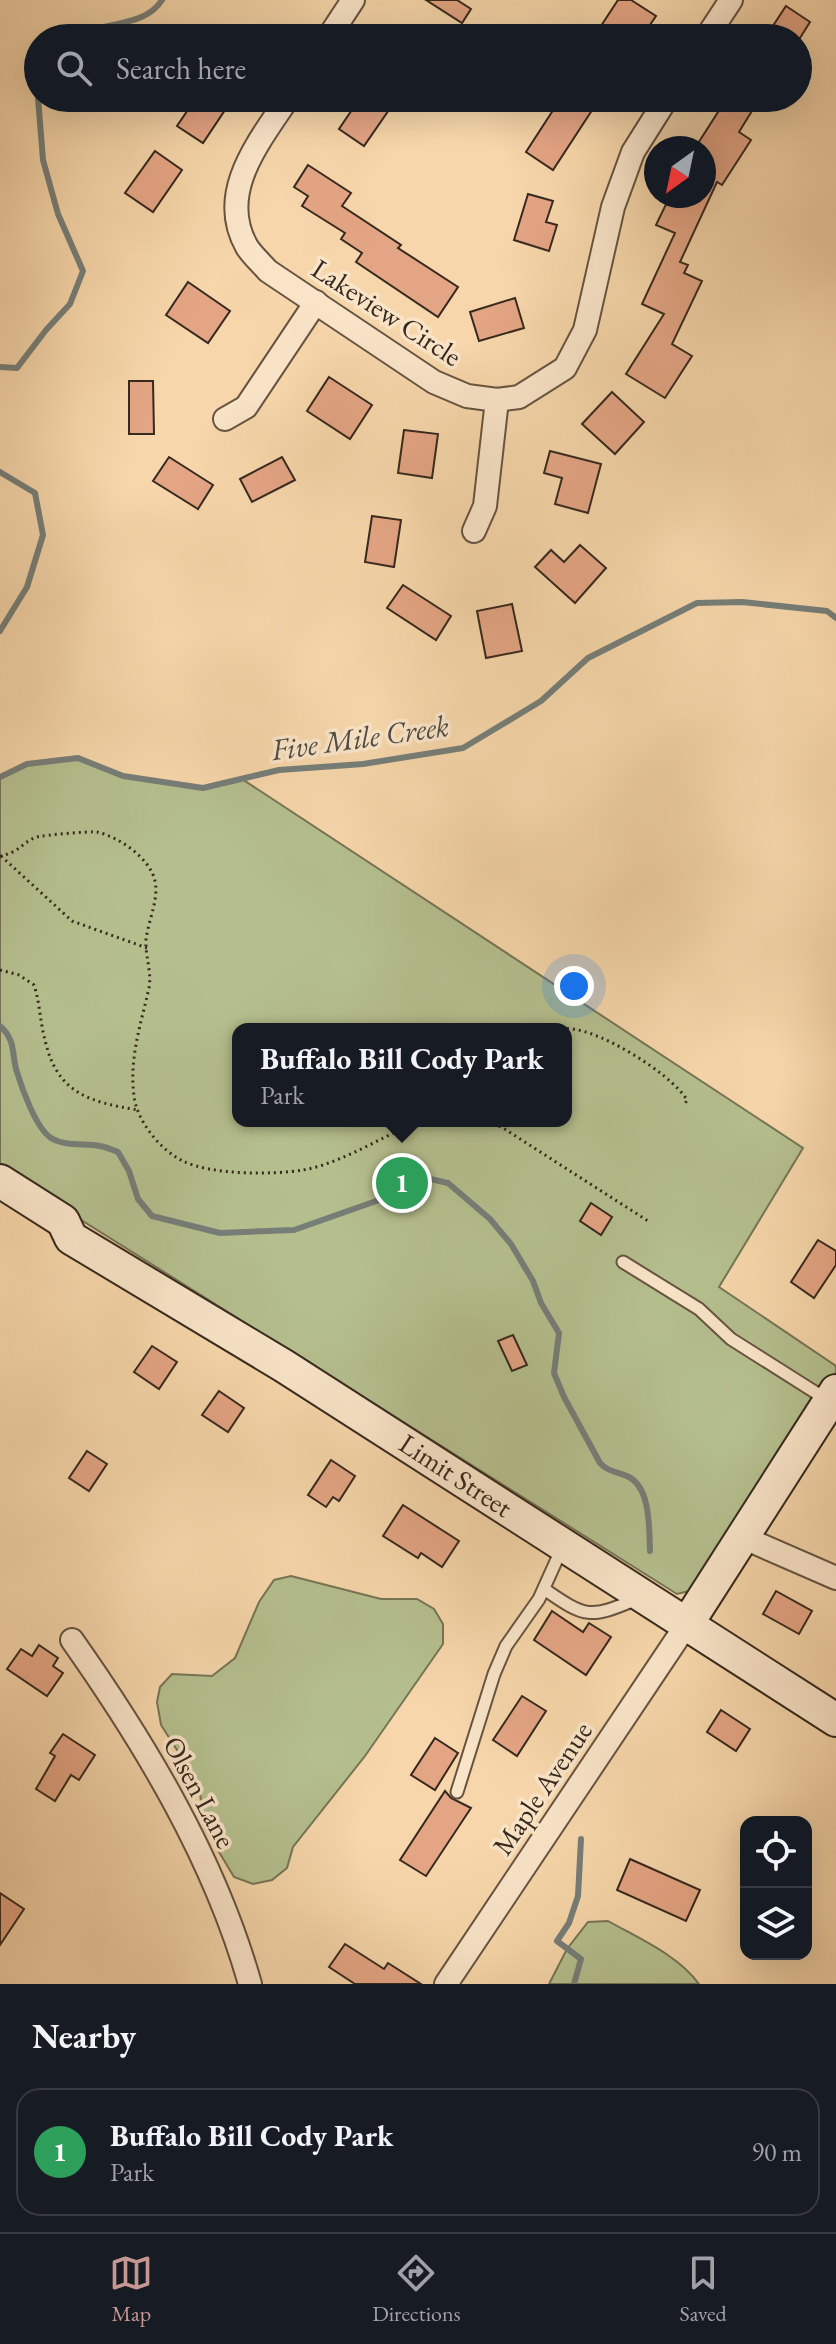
<!DOCTYPE html>
<html lang="en">
<head>
<meta charset="utf-8">
<style>
  :root { --surface:#171b24; --page:#20242c; --text:#f1f3f6; --muted:#9ea1a6; --line:#363941; --accent:#c59692 }
  body { margin:0; font-family:"EB Garamond",serif; background:var(--page); color:var(--text) }
  .controls { position:absolute; right:24px; bottom:24px; display:grid; overflow:hidden; border-radius:16px; box-shadow:0 8px 32px #0002 }
  .controls button { width:72px; height:72px; display:grid; place-items:center; padding:0; border:0; border-bottom:2px solid var(--line); background:var(--surface); color:var(--text); font:40px sans-serif }
  .compass { position:absolute; left:644px; top:136px; width:72px; height:72px; border-radius:50%; background:var(--surface); box-shadow:0 8px 32px #0002; rotate:213deg }
  .you { position:absolute; left:574px; top:986px; width:28px; height:28px; margin:-20px; border:6px solid #fff; border-radius:50%; background:#1a73e8; box-shadow:0 0 0 12px #1a73e833 }
  .badge { display:grid; place-items:center; width:52px; height:52px; border-radius:50%; background:var(--accent); color:#fff; font-size:26px; font-weight:700 }
  .pin { position:absolute; translate:-50% -50%; border:4px solid #fff; box-shadow:0 2px 8px #0006 }
  .popup { position:absolute; left:232px; top:1023px; width:340px; height:104px; box-sizing:border-box; display:grid; place-content:center; border-radius:16px; background:var(--surface); filter:drop-shadow(0 2px 6px #0005); font-size:26px; white-space:nowrap; color:var(--muted) }
  .popup b { font-size:30px; color:var(--text) }
  .popup::after { content:''; position:absolute; left:50%; top:100%; margin-left:-16px; border:16px solid transparent; border-top-color:var(--surface) }
  .list { margin:0; padding:0; list-style:none }
  h2 { display:flex; justify-content:space-between; align-items:center; height:104px; margin:0; padding:0 32px; font-size:34px }
  h2 small { font-size:26px; font-weight:400; color:var(--muted) }
  .list li { display:grid; grid-template-columns:52px 1fr auto; gap:24px; align-items:center; box-sizing:border-box; height:128px; margin:0 16px 16px; padding:0 16px; border:2px solid var(--line); border-radius:24px }
  .list b { display:block; font-size:30px; white-space:nowrap }
  .list p { margin:0; font-size:26px; white-space:nowrap; color:var(--muted) }
  .list em { font-size:26px; font-style:normal; color:var(--muted) }
  .icon { flex:none; width:44px; height:44px; fill:none; stroke:currentColor; stroke-width:2; stroke-linecap:round; stroke-linejoin:round }
  .map { position:relative; flex:none; width:836px; height:1984px; overflow:hidden }
  .search { position:absolute; background:var(--surface); box-shadow:0 8px 32px #0002; left:24px; right:24px; top:24px; height:88px; display:flex; align-items:center; gap:20px; box-sizing:border-box; padding:0 28px; border-radius:44px; color:var(--muted); font-size:30px }
  .sheet { height:248px; background:var(--surface) }
  nav { display:flex; justify-content:space-around; align-items:center; box-sizing:border-box; height:112px; border-top:2px solid var(--line); background:var(--surface); font-size:22px; color:var(--muted) }
  nav a { display:grid; justify-items:center; gap:4px }
  nav .on { color:var(--accent) }
  .map>svg:first-child { display:block }
  .green { fill:#b5bf8e; stroke:#767456; stroke-width:2; fill-rule:evenodd }
  .lines { fill:none; stroke-linecap:round; stroke-linejoin:round }
  .stream { stroke:#767e78; stroke-width:6 }
  .building { fill:#e4a584; stroke:#36291e; stroke-width:2 }
  .lane-casing { stroke:#665441; stroke-width:15 }
  .street-casing { stroke:#665441; stroke-width:26 }
  .secondary-casing { stroke:#36291e; stroke-width:36 }
  .path { stroke:#36291e; stroke-width:3; stroke-dasharray:2 4; stroke-linecap:butt }
  .lane { stroke:#f9e4c8; stroke-width:11 }
  .street { stroke:#f9e4c8; stroke-width:22 }
  .secondary { stroke:#f9e4c8; stroke-width:32 }
  .labels { text-anchor:middle; stroke-width:7; stroke-linejoin:round; paint-order:stroke }
  .street-label { font-size:28px; fill:#36291e; stroke:#f9e4c8 }
  .water-label { font-size:30px; font-style:italic; fill:#514c44; stroke:#f9e4c8 }
</style>
</head>
<body>
<div class="map">
<svg width="836" height="1984" viewBox="0 0 836 1984">
  <rect width="100%" height="100%" fill="#f6d6aa"/>
  <filter id="stains"><feTurbulence type="fractalNoise" baseFrequency=".0025" numOctaves="4"/><feColorMatrix values="0 0 0 0 .2 0 0 0 0 .09 0 0 0 0 .02 0 0 0 .5 -.17"/></filter>
  <radialGradient id="worn" r=".72"><stop offset=".6" stop-color="#630" stop-opacity="0"/><stop offset="1" stop-color="#630" stop-opacity=".3"/></radialGradient>
  <!-- green -->
  <g class="green">
    <path d="M78 758 123 776 203 788 242 779 803 1148 719 1287 836 1366V1374L689 1591 677 1594 0 1169V777L27 764ZM238 1029H566V1121H238Z"/>
    <path d="M291 1576 381 1599H417L434 1609 443 1624V1644L365 1756 293 1847 287 1868 272 1880 253 1884 234 1877 204 1827 200 1793 191 1772 161 1725 157 1702 160 1687 172 1674 212 1676 235 1658 259 1602 274 1580Z"/>
    <path d="M608 1921C638 1938 678 1955 699 1984H549L567 1949 588 1922Z"/>
  </g>
  <g class="lines">
    <!-- stream -->
    <g class="stream">
      <path d="M76 38C101 20 144 29 162 0"/>
      <path d="M38 84V93"/>
      <path d="M0 367 17 368 46 330 70 304 83 271 58 214 43 160 38 98"/>
      <path d="M0 472 35 493 43 535 27 587 0 631"/>
      <path d="M0 777 27 764 78 758 123 776 203 788 279 770 363 764 463 748 541 701 588 658 697 603 742 602 827 611 836 618"/>
      <path d="M0 1026C17 1041 11 1055 17 1072 22 1089 36 1128 51 1138 66 1147 85 1143 100 1146 106 1147 113 1150 118 1152L129 1171 138 1199 152 1216 220 1233 294 1230 379 1200 411 1180 426 1178 448 1183 490 1219 511 1244 533 1281 541 1303 559 1333 554 1373 564 1397 600 1463C609 1473 618 1471 629 1477 651 1489 649 1529 650 1551"/>
      <path d="M574 1984 581 1959 557 1941 569 1923 578 1896 581 1839"/>
    </g>
  </g>
  <!-- building -->
  <g class="building">
    <path d="M426 0H457L471 9 462 23Z"/>
    <path d="M618 0H631L656 16 641 38H605L597 32Z"/>
    <path d="M786 6 810 22 800 38H765Z"/>
    <path d="M196 98H233L203 143 177 126Z"/>
    <path d="M360 98H384L393 104 364 146 339 129Z"/>
    <path d="M561 98H600L553 170 526 152Z"/>
    <path d="M727 98H760L739 132 751 140 722 185 717 182 680 262 688 265 684 273 702 281 672 344 692 356 665 398 626 374 664 314 642 304 675 233 656 225 670 196H704V148H695Z"/>
    <path d="M155 151 182 170 153 212 125 193Z"/>
    <path d="M308 165 351 193 342 206 401 245 398 248 458 287 438 317 356 262 362 253 341 239 345 233 302 206 308 196 294 187Z"/>
    <path d="M528 194 553 201 546 222 557 225 549 251 514 240Z"/>
    <path d="M188 282 230 311 208 343 166 315Z"/>
    <path d="M515 298 524 328 479 341 470 312Z"/>
    <path d="M329 377 372 405 350 439 307 411Z"/>
    <path d="M129 381H153L154 434H129Z"/>
    <path d="M612 392 644 422 615 454 582 424Z"/>
    <path d="M404 430 438 434 432 478 398 473Z"/>
    <path d="M550 451 601 464 588 513 555 504 562 478 544 473Z"/>
    <path d="M169 457 213 485 198 509 153 481Z"/>
    <path d="M282 457 295 480 252 502 240 479Z"/>
    <path d="M372 516 401 520 394 567 365 562Z"/>
    <path d="M580 545 606 568 575 603 535 567 551 550 564 562Z"/>
    <path d="M403 585 451 616 436 640 387 608Z"/>
    <path d="M512 604 522 651 486 658 477 611Z"/>
    <path d="M591 1203 612 1217 601 1235 580 1221Z"/>
    <path d="M818 1240 836 1251V1265L814 1298 791 1282Z"/>
    <path d="M513 1335 527 1365 512 1371 498 1341Z"/>
    <path d="M152 1346 177 1362 159 1389 134 1372Z"/>
    <path d="M219 1391 244 1408 228 1432 202 1415Z"/>
    <path d="M87 1451 107 1464 89 1491 69 1478Z"/>
    <path d="M331 1460 355 1476 339 1501 333 1497 326 1507 308 1495Z"/>
    <path d="M403 1505 459 1541 442 1567 421 1553 418 1558 383 1536Z"/>
    <path d="M776 1591 812 1611 799 1634 763 1614Z"/>
    <path d="M552 1611 583 1632 589 1623 611 1637 586 1675 534 1640Z"/>
    <path d="M39 1645 58 1658 53 1666 63 1673 47 1696 7 1669 21 1649 32 1656Z"/>
    <path d="M522 1696 546 1711 517 1756 493 1740Z"/>
    <path d="M721 1710 750 1729 736 1751 707 1732Z"/>
    <path d="M63 1734 95 1755 79 1780 71 1775 55 1801 36 1789 55 1756 50 1753Z"/>
    <path d="M435 1738 458 1753 435 1790 411 1775Z"/>
    <path d="M445 1791 451 1798 471 1808 426 1876 400 1860Z"/>
    <path d="M630 1859 700 1890 686 1921 617 1890Z"/>
    <path d="M0 1893 24 1909 0 1945Z"/>
    <path d="M345 1944 384 1969 388 1963 421 1984H355L329 1967Z"/>
  </g>
  <g class="lines">
    <defs>
      <g id="lane">
        <path d="M623 1262 699 1309 731 1339 829 1401"/>
        <path d="M544 1589C586 1618 589 1619 637 1599"/>
        <path d="M457 1792 494 1674 506 1646 539 1599 562 1548"/>
      </g>
      <g id="street">
        <path d="M328 38 353 0"/>
        <path d="M706 38 731 0"/>
        <path d="M288 98C259 142 216 193 247 247 252 255 261 263 268 271L434 382 467 396 497 400 519 397 565 368 585 330 613 207 633 152 667 98"/>
        <path d="M225 419 246 407 316 302"/>
        <path d="M474 531 485 506 497 400"/>
        <path d="M742 1537 836 1578"/>
        <path d="M72 1640C146 1745 215 1860 250 1984"/>
        <path d="M446 1984 687 1624"/>
      </g>
      <g id="secondary">
        <path d="M0 1181 63 1221 71 1238 284 1366 836 1720"/>
        <path d="M687 1624 836 1391"/>
      </g>
    </defs>
    <!-- lane casing -->
    <use href="#lane" class="lane-casing"/>
    <!-- street casing -->
    <use href="#street" class="street-casing"/>
    <!-- secondary casing -->
    <use href="#secondary" class="secondary-casing"/>
    <!-- path -->
    <g class="path">
      <path d="M0 856C19 853 25 840 37 837 44 835 91 831 97 832 119 837 150 858 155 881 159 900 148 921 146 940 145 956 152 972 149 988 141 1024 129 1058 134 1096 137 1121 160 1150 183 1161 211 1175 272 1175 303 1170 343 1163 382 1136 420 1121"/>
      <path d="M1 856 72 921 147 948"/>
      <path d="M0 970 19 975 34 985C40 1003 40 1022 45 1040 57 1094 90 1102 138 1110"/>
      <path d="M561 1029C591 1023 671 1073 687 1100L684 1106"/>
      <path d="M488 1121 503 1128 648 1221"/>
    </g>
    <!-- lane -->
    <use href="#lane" class="lane"/>
    <!-- street -->
    <use href="#street" class="street"/>
    <!-- secondary -->
    <use href="#secondary" class="secondary"/>
  </g>
  <g class="labels">
    <!-- street labels -->
    <g class="street-label">
      <text transform="translate(387 312) rotate(33)" y="10">Lakeview Circle</text>
      <text transform="translate(456 1475) rotate(33)" y="10">Limit Street</text>
      <text transform="translate(542 1788) rotate(-56)" y="10">Maple Avenue</text>
      <text transform="translate(200 1792) rotate(62)" y="10">Olsen Lane</text>
    </g>
    <!-- water labels -->
    <g class="water-label">
      <text transform="translate(360 738) rotate(-8)" y="10">Five Mile Creek</text>
    </g>
  </g>
  <rect width="100%" height="100%" filter="url(#stains)"/>
  <rect width="100%" height="100%" fill="url(#worn)"/>
</svg>
<div class="controls">
<button><svg class="icon" aria-label="locate" viewBox="0 0 24 24"><circle cx="12" cy="12" r="6"/><path d="M12 2v4M12 18v4M2 12h4M18 12h4"/></svg></button>
<button><svg class="icon" aria-label="layers" viewBox="0 0 24 24"><path d="M12 4l9 5-9 5-9-5zM3 14l9 5 9-5"/></svg></button>
</div>
<svg class="compass" viewBox="-18 -18 36 36"><path d="M0-13l5 13h-10z" fill="#e53935"/><path d="M0 13l5-13h-10z" fill="#9ea1a6"/></svg>
<div class="you"></div>
<div class="pin badge" style="left:402px;top:1183px;background:#2e9e5b">1</div>
<div class="popup"><b>Buffalo Bill Cody Park</b>Park</div>
<div class="search"><svg class="icon" aria-label="search" viewBox="0 0 24 24"><circle cx="10" cy="10" r="6"/><path d="M15 15l6 6"/></svg>Search here</div>
</div>
<section class="sheet">
<h2>Nearby<small></small></h2>
<ul class="list">
<li><span class="badge" style="background:#2e9e5b">1</span><div><b>Buffalo Bill Cody Park</b><p>Park</p></div><em>90 m</em></li>
</ul>
</section>
<nav>
<a class="on"><svg class="icon" aria-label="map" viewBox="0 0 24 24"><path d="M3 6l6-2 6 2 6-2v14l-6 2-6-2-6 2zM9 4v14M15 6v14"/></svg>Map</a>
<a><svg class="icon" aria-label="directions" viewBox="0 0 24 24"><path d="M12 3l9 9-9 9-9-9zM9 14v-3h6M13 9l2 2-2 2"/></svg>Directions</a>
<a><svg class="icon" aria-label="saved" viewBox="0 0 24 24"><path d="M7 4h10v16l-5-4-5 4z"/></svg>Saved</a>
</nav>
</body>
</html>
